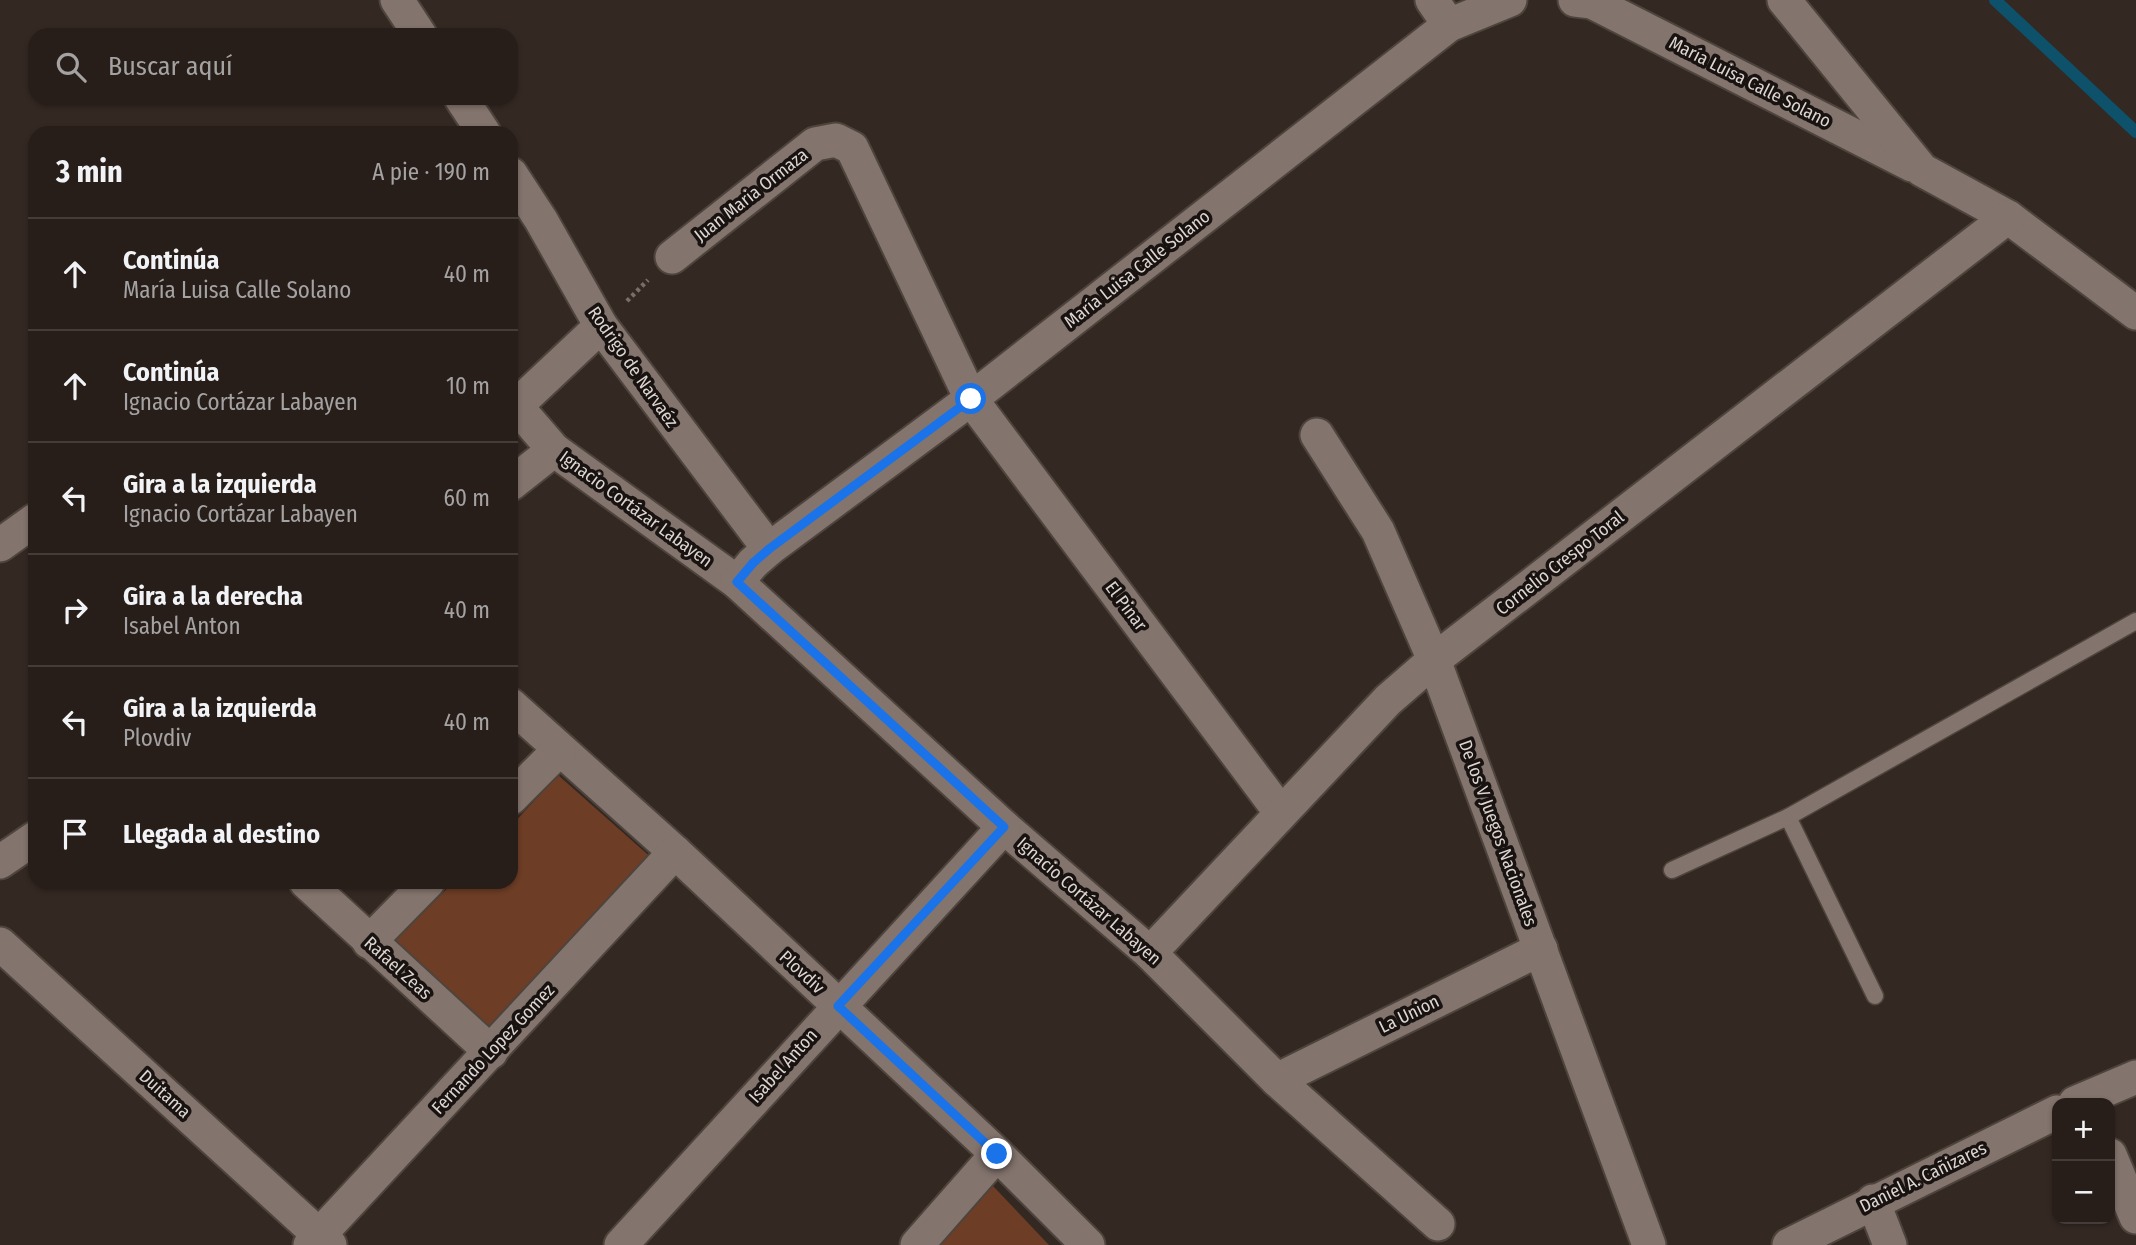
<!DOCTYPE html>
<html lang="es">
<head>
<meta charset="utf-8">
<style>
  :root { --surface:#271e1a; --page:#332b27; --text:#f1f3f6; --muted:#a4a2a2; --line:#433c39 }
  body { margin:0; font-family:"Fira Sans Condensed",sans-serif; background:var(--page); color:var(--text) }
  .controls { position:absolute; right:21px; bottom:21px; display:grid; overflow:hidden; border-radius:14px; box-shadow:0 2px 5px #0004 }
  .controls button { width:63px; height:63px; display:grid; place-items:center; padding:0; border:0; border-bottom:2px solid var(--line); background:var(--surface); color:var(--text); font:35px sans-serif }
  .stop { position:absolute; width:21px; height:21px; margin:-16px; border:5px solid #1a73e8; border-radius:50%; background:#fff }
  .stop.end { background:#1a73e8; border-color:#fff; box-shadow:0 2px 7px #0008 }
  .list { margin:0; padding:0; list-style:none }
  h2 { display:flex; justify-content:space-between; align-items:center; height:91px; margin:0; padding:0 28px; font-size:30px }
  h2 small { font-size:23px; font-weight:400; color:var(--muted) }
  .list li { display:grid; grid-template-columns:46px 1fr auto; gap:21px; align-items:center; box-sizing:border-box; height:112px; padding:0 28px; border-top:2px solid var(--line) }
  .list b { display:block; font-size:26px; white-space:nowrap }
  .list p { margin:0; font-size:23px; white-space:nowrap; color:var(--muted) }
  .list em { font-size:23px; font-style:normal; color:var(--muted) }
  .icon { flex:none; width:38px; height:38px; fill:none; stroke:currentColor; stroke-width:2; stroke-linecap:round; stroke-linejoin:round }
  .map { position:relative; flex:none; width:2136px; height:1245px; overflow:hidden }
  .search { position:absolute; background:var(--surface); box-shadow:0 2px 5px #0004; left:28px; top:28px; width:490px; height:77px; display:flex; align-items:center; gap:18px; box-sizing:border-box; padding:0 24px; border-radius:21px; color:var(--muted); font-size:26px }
  .panel { position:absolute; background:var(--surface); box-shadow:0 2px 5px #0004; left:28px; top:126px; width:490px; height:763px; border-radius:21px }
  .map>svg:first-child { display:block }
  .green { fill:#6d3d25 }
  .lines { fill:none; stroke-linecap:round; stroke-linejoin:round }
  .stream { stroke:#0d516a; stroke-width:12 }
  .service-casing { stroke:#4e443e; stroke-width:19 }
  .minor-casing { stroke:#4e443e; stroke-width:37 }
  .path { stroke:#796f6a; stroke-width:4.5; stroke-dasharray:3.5 3.5; stroke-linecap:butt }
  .service { stroke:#83746d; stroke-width:16 }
  .minor { stroke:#83746d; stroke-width:33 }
  .route { stroke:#1a73e8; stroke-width:9 }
  .labels { text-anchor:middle; stroke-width:7; stroke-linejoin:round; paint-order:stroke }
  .street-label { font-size:18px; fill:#ddd5d1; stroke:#181210 }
</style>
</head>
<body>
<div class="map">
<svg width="2136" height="1245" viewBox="0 0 2136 1245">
  <rect width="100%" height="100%" fill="#342822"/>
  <!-- green -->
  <g class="green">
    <path d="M558 775 655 861 496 1039 392 943 454 882H511V826Z"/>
    <path d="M993 1186 1049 1245H933Z"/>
  </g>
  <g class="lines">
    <!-- stream -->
    <path class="stream" d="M1995 0 2136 132"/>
    <defs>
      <g id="service">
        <path d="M1788 817 1875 996"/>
        <path d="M1672 870 1788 817 2136 621"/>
      </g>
      <g id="minor">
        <path d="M397 0 420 35"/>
        <path d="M1432 0 1449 25"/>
        <path d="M1575 0 1592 2 1912 165"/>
        <path d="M1784 0 1922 170 2008 217 2136 313"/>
        <path d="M461 98 484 133"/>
        <path d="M511 174 541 220 601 326 769 549"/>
        <path d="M672 257 815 144 836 140 852 148 971 399 1281 813"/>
        <path d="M511 400 554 450 737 582"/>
        <path d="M516 406 601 326"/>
        <path d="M1317 435 1378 531 1434 660 1649 1245"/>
        <path d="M511 484 554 450"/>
        <path d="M0 545 35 520"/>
        <path d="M511 705 675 852 997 1154 1088 1245"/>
        <path d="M511 798 559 750"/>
        <path d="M0 862 35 838"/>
        <path d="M306 882 491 1052"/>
        <path d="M369 942 428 882"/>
        <path d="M0 944 330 1245"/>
        <path d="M1150 953 1388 700 1434 660 2008 217"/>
        <path d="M1277 1080 1541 949"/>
        <path d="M2075 1103 2136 1077"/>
        <path d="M2110 1155 2136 1217"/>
        <path d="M1873 1201 1890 1245"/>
        <path d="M1438 1224 1277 1080 1150 953 1004 827 737 582 753 563 769 549 971 399 1449 25 1510 0"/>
        <path d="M310 1245 675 852"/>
        <path d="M621 1245 1004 827"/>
        <path d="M917 1245 997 1154"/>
        <path d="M1789 1245 2057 1112"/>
      </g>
    </defs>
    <!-- service casing -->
    <use href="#service" class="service-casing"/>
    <!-- minor casing -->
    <use href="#minor" class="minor-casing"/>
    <!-- path -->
    <path class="path" d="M627 301 648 280"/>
    <!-- service -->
    <use href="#service" class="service"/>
    <!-- minor -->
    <use href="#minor" class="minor"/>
  </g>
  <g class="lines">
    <!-- route -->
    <path class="route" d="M971 399 769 549 753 563 737 582 1004 827 838 1006 997 1154"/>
  </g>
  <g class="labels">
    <!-- street labels -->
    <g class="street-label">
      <text transform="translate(1750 82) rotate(27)" y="6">María Luisa Calle Solano</text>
      <text transform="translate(751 195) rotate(-38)" y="6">Juan Maria Ormaza</text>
      <text transform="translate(1137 269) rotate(-38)" y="6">María Luisa Calle Solano</text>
      <text transform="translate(633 367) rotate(55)" y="6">Rodrigo de Narvaéz</text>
      <text transform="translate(636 509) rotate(36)" y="6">Ignacio Cortázar Labayen</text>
      <text transform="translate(1560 563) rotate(-38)" y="6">Cornelio Crespo Toral</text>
      <text transform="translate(1126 606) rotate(53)" y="6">El Pinar</text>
      <text transform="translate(1498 833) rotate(70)" y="6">De los V Juegos Nacionales</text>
      <text transform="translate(1089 901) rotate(41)" y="6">Ignacio Cortázar Labayen</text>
      <text transform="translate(398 968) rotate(42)" y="6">Rafael Zeas</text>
      <text transform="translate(802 972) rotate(43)" y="6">Plovdiv</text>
      <text transform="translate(1409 1014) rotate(-26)" y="6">La Union</text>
      <text transform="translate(493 1049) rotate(-47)" y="6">Fernando Lopez Gomez</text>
      <text transform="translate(783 1066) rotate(-48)" y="6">Isabel Anton</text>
      <text transform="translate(165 1094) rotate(42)" y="6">Duitama</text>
      <text transform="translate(1923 1177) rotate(-26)" y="6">Daniel A. Cañizares</text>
    </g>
  </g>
</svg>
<div class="controls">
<button>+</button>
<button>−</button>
</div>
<div class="stop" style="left:971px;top:399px"></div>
<div class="stop end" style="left:997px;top:1154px"></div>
<div class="search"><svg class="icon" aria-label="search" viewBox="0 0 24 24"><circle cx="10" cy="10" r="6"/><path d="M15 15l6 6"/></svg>Buscar aquí</div>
<section class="panel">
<h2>3 min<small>A pie · 190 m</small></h2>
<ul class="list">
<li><svg class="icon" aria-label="ahead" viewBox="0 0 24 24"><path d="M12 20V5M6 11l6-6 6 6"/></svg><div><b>Continúa</b><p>María Luisa Calle Solano</p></div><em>40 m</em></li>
<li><svg class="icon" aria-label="ahead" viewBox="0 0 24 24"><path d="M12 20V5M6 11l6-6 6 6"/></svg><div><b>Continúa</b><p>Ignacio Cortázar Labayen</p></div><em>10 m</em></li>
<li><svg class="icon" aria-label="left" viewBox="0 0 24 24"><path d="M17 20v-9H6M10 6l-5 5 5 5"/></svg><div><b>Gira a la izquierda</b><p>Ignacio Cortázar Labayen</p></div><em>60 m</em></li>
<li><svg class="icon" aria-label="right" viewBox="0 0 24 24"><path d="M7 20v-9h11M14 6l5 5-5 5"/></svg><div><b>Gira a la derecha</b><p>Isabel Anton</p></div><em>40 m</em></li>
<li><svg class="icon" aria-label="left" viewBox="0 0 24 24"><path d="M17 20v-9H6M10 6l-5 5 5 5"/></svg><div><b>Gira a la izquierda</b><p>Plovdiv</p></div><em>40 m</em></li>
<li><svg class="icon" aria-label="arrive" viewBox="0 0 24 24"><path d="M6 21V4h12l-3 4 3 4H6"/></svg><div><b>Llegada al destino</b></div></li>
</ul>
</section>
</div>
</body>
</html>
